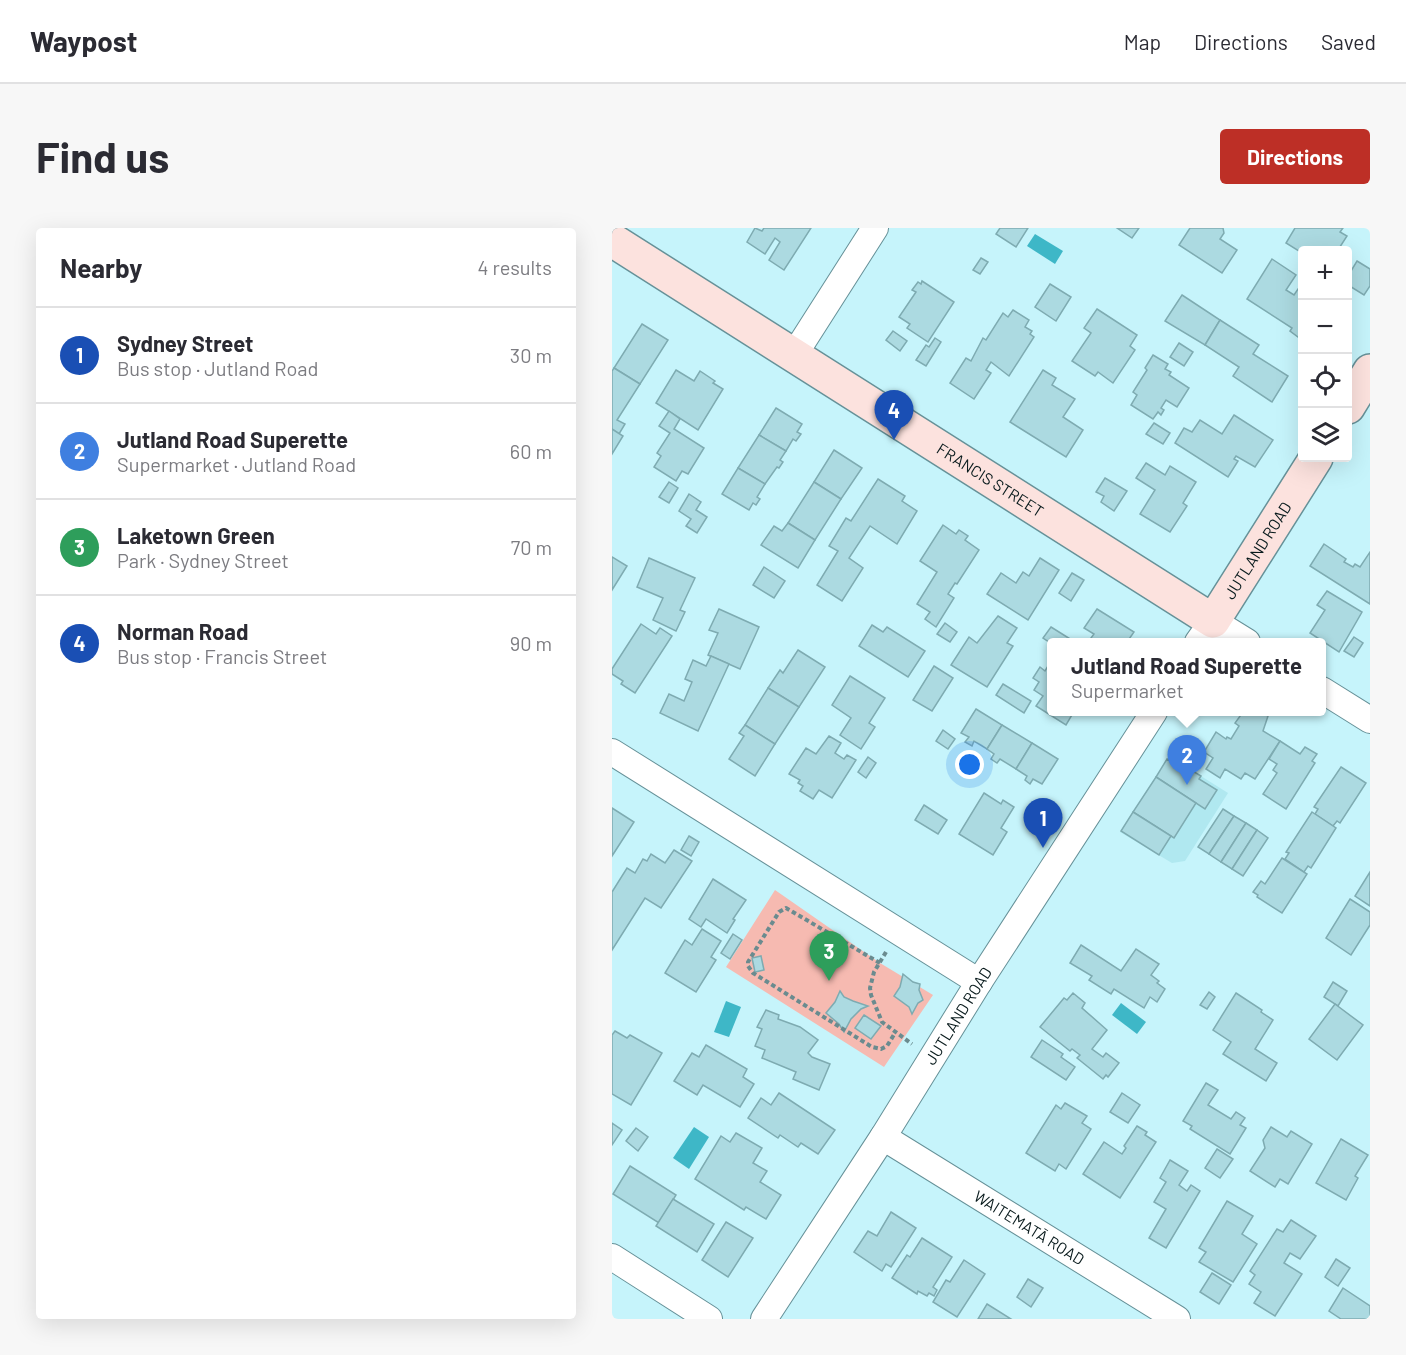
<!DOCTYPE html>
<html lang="en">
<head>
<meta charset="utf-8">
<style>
  :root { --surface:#fff; --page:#f7f7f7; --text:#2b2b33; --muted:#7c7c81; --line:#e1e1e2; --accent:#bd2f26 }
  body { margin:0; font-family:Barlow,sans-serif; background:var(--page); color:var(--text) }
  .controls { position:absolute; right:18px; top:18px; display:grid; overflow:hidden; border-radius:6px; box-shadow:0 6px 24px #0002 }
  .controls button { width:54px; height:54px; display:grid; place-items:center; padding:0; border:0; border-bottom:2px solid var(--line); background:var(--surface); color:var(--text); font:30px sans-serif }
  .you { position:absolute; left:358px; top:537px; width:21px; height:21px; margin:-15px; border:4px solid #fff; border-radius:50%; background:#1a73e8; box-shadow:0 0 0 9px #1a73e833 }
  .badge { display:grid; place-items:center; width:39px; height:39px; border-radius:50%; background:var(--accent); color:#fff; font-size:20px; font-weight:700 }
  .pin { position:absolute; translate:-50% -50px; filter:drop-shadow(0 2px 3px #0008) }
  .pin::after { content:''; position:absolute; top:32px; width:21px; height:18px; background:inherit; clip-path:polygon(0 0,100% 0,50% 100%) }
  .popup { position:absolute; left:435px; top:410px; width:279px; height:78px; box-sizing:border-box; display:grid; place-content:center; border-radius:6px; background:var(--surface); filter:drop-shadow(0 2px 4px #0005); font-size:20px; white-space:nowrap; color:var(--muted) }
  .popup b { font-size:22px; color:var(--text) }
  .popup::after { content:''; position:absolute; left:50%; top:100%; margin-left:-12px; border:12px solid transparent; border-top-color:var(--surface) }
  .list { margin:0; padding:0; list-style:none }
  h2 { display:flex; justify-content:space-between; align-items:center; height:78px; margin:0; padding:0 24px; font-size:26px }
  h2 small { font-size:20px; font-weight:400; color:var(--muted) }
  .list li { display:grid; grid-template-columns:39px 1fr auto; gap:18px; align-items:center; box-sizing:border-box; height:96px; padding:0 24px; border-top:2px solid var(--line) }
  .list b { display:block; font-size:22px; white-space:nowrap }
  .list p { margin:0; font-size:20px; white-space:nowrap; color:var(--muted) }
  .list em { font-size:20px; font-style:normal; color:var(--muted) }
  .icon { flex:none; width:33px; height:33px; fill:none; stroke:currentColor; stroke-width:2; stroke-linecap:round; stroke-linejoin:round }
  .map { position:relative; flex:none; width:758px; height:1091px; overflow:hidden; border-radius:6px }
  header { display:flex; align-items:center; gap:36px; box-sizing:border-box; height:84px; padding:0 30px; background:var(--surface); border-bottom:2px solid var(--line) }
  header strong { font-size:28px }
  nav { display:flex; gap:33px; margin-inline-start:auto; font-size:21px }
  .intro { display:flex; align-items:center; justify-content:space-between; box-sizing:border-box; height:144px; padding:0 36px }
  h1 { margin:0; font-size:42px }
  .button { padding:15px 27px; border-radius:6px; background:var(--accent); color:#fff; font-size:21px; font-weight:700 }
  main { display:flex; gap:36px; padding:0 36px }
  aside { flex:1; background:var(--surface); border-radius:6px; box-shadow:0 6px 24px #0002 }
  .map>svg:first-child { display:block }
  .built { fill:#b0e8f0 }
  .green { fill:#f6bab1 }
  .water { fill:#3eb7c7 }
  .building { fill:#acdae1; stroke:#7eabb1; stroke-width:1.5 }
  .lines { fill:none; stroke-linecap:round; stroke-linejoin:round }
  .street-casing { stroke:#669198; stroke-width:28 }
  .secondary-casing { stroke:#669198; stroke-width:36 }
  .path { stroke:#6a8b8f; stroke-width:4; stroke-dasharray:4.5 3; stroke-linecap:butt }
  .street { stroke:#fff; stroke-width:26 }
  .secondary { stroke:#fce2de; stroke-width:33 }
  .labels { text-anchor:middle; stroke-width:6; stroke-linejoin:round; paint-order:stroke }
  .street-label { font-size:16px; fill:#081a1c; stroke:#e9fcfe }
</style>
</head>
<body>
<header>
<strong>Waypost</strong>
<nav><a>Map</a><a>Directions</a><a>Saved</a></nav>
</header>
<div class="intro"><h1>Find us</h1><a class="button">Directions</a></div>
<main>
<aside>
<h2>Nearby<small>4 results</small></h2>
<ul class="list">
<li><span class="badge" style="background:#1a4fb4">1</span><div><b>Sydney Street</b><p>Bus stop · Jutland Road</p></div><em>30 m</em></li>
<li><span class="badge" style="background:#3f7fe0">2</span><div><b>Jutland Road Superette</b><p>Supermarket · Jutland Road</p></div><em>60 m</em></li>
<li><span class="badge" style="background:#2e9e5b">3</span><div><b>Laketown Green</b><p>Park · Sydney Street</p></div><em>70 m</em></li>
<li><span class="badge" style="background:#1a4fb4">4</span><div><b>Norman Road</b><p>Bus stop · Francis Street</p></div><em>90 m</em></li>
</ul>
</aside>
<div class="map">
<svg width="758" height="1091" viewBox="0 0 758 1091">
  <rect width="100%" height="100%" fill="#c6f4fb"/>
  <!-- built -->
  <path class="built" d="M557 528 616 565 573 633 560 635 508 604Z"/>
  <!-- green -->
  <path class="green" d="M163 662 268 735 321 767 272 839 114 739Z"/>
  <!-- water -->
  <g class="water">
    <path d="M423 6 451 23 443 36 415 18Z"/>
    <path d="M114 773 129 779 117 809 102 804Z"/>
    <path d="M509 775 534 794 525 806 500 787Z"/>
    <path d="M82 899 97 909 77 941 61 930Z"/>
  </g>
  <!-- building -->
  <g class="building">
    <path d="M143 0 150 3 152 0H199L172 42 157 32 168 14 163 10 153 26 135 14Z"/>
    <path d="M388 0H416L404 19 384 6Z"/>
    <path d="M505 0H527L520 10Z"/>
    <path d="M578 0H611L612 5 608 11 625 22 610 45 567 17Z"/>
    <path d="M683 0H731L728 4 735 8 726 22H690V25L674 15Z"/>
    <path d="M369 30 376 34 368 46 361 42Z"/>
    <path d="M660 31 684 47 674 62 682 67 686 61 690 64V112L678 103 680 100 635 71Z"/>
    <path d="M745 33 758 41V58L752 67 736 57V48Z"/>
    <path d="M310 53 342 74 316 114 295 100 298 96 287 89 304 64 300 62 306 54 309 56Z"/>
    <path d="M438 56 459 69 444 93 423 79Z"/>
    <path d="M570 67 608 92 593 117 553 93Z"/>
    <path d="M485 81 525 107 518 118 523 122 501 155 486 144 483 148 460 133 479 105 472 100Z"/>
    <path d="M401 82 417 92 413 99 420 103 418 106 422 109 397 148 379 134 374 142 379 145 362 171 338 155 354 130 359 133 371 110 374 112 391 85 396 89Z"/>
    <path d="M608 92 647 117 641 126 676 148 660 174 621 148 627 139 593 117Z"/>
    <path d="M30 96 56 112 28 156 2 140Z"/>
    <path d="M281 103 295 113 288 123 274 112Z"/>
    <path d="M323 110 329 114 314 138 304 132 314 117 317 119Z"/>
    <path d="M567 115 581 124 572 138 558 129Z"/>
    <path d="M541 127 556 136 553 141 559 144 557 147 577 160 565 179 554 172 549 180 552 182 549 187 546 184 541 191 519 177 525 167 521 164 535 142 533 140Z"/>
    <path d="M2 140 28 156 5 192 13 196 7 206 0 201V143Z"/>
    <path d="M64 142 82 153 88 143 103 153 101 155 111 161 86 202 44 175Z"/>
    <path d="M431 142 444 150 440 157 463 171 451 189 471 202 454 229 398 194Z"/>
    <path d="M164 180 190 196 185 204 189 206 184 213 181 211 174 223 147 207Z"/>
    <path d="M57 183 68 191 62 201 92 220 76 246 70 243 64 253 42 239 49 228 45 225 58 205 47 198Z"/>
    <path d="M622 187 661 212 643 239 624 228 622 231 626 233 616 249 563 215 572 200 580 204 588 192 610 206Z"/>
    <path d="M542 195 558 205 551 216 534 206Z"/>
    <path d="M0 201 11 208 0 226Z"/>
    <path d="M147 207 174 223 168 232 171 234 167 240 165 239 153 256 126 240Z"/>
    <path d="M222 222 250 240 229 271 202 254Z"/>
    <path d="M534 235 553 247 558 238 584 254 571 275 575 278 558 304 528 286 543 262 524 250Z"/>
    <path d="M126 240 153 256 145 269 148 271 144 277 141 275 137 282 110 266Z"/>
    <path d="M493 250 515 263 502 283 489 274 492 268 484 264Z"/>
    <path d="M266 251 293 268 290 273 305 283 285 316 258 298 237 330 251 340 230 373 205 357 226 323 217 318 234 290 239 293Z"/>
    <path d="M57 254 66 260 57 275 47 269Z"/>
    <path d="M202 254 229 271 203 312 176 295Z"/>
    <path d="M77 266 89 274 84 282 95 289 85 305 74 298 79 291 67 283Z"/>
    <path d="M176 295 203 312 186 340 149 317 162 298 170 303Z"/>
    <path d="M331 297 344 306 347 302 356 308 353 312 367 322 345 356 343 355 336 366 342 370 324 399 313 391 318 384 305 376 325 344 308 333Z"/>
    <path d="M712 316 734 331 732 334 741 339 743 336 748 339 758 324V376L698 338Z"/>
    <path d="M0 329 15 338 0 362Z"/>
    <path d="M37 330 83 350 68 382 73 384 64 403 41 392 51 370 25 359Z"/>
    <path d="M428 330 447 342 416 392 375 366 389 345 404 355 411 344 417 348Z"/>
    <path d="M152 339 173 353 162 370 141 357Z"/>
    <path d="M460 345 472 352 459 373 447 365Z"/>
    <path d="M715 363 750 384 727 424 698 405 713 382 705 377Z"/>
    <path d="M107 381 147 399 128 441 96 427 106 405 97 402Z"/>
    <path d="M485 381 522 404 515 414H476L482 406 472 400Z"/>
    <path d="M386 388 405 400 395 415 401 418 375 459 339 437 357 409 365 415Z"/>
    <path d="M333 395 345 404 338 414 325 406Z"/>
    <path d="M29 396 44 406 48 400 60 408 23 465 9 456 11 453 0 446V441Z"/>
    <path d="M260 397 271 404 275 399 313 423 296 449 247 418Z"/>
    <path d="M439 399 463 414 440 416 431 410Z"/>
    <path d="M742 409 751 415 742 429 732 423Z"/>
    <path d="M186 422 213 439 187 479 156 460 168 442 171 445Z"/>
    <path d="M99 428 117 436 86 503 48 485 57 466 72 473 80 454 73 451 81 432 94 438Z"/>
    <path d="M439 433 440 484H466L464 487 461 485 454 497 424 478 431 468 422 462 427 454 421 450 428 439 433 443Z"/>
    <path d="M322 438 341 450 320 483 301 472Z"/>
    <path d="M238 448 273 470 257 495 263 499 249 521 228 507 239 490 220 477Z"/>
    <path d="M391 456 419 473 412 485 384 467Z"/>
    <path d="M156 460 187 479 163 516 133 497Z"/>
    <path d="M364 481 390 497 375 521 362 513 360 518 353 514 357 509 349 505Z"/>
    <path d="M631 484H649L656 488 651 503 668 513 643 551 633 545 629 551 613 541 608 550 594 541 601 530 592 524 604 504 614 511 615 509 619 511 627 498 623 495Z"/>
    <path d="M133 497 163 516 143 548 117 531 132 508 127 505Z"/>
    <path d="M390 497 420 515 404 541 388 531 385 535 379 531 382 526 375 521Z"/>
    <path d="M331 502 343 511 336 521 324 513Z"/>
    <path d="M217 508 229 515 223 525 232 531 235 527 244 532 220 570 207 562 201 571 188 563 191 558 186 555 188 552 177 546 194 520 204 526Z"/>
    <path d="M668 513 688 526 693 519 705 526 700 533 703 535 674 581 651 566 665 545 661 542 665 536 657 531Z"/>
    <path d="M420 515 446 531 430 556 421 551 418 556 413 552 415 548 404 541Z"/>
    <path d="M256 529 264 535 254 550 246 544Z"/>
    <path d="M555 531 577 544 579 542 589 548 587 551 605 562 593 581 544 549Z"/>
    <path d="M729 539 754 555 728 595 725 593 721 598 703 586 706 581 702 579Z"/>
    <path d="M544 549 584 575 562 610 521 584Z"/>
    <path d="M372 565 389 576 391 572 402 579 389 600 395 604 381 627 347 606Z"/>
    <path d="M312 577 335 592 326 606 303 592Z"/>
    <path d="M0 580 22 594 0 628Z"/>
    <path d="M611 581 622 588 597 626 586 619Z"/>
    <path d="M521 584 559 608 547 627 509 603Z"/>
    <path d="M700 584 724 600 699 640 696 638 692 644 673 631 677 625 674 624Z"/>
    <path d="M622 588 634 595 609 634 597 626Z"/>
    <path d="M634 595 645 602 620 641 609 634Z"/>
    <path d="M645 602 656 610 631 648 620 641Z"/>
    <path d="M77 608 87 614 79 628 69 622Z"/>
    <path d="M62 622 80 633 49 680 33 670 0 722V664L15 640 23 645 31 631 35 633 39 626 53 635Z"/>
    <path d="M670 630 695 646 670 685 645 669 646 667 641 664 649 653 653 656Z"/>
    <path d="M758 644V678L743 668Z"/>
    <path d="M101 651 134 672 121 691 123 692 115 705 94 691 89 699 77 691Z"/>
    <path d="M738 671 758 684V697L739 727 714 710Z"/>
    <path d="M90 701 109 713 99 729 104 732 84 764 53 745 73 712 80 717Z"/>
    <path d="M121 706 130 712 118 731 109 725Z"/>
    <path d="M469 717 509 743 524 721 547 736 539 747 547 753 545 755 553 761 545 774 538 769 532 780 502 761 499 766 477 752 480 748 458 735Z"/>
    <path d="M149 728 152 742 143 744 140 730Z"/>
    <path d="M291 746 301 754 308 756 307 762 311 772 306 775 300 786 297 779 282 768 288 759Z"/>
    <path d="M721 754 735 763 726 778 712 769Z"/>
    <path d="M228 763 232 769 241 773 256 778 249 781 239 791 232 804 227 796 214 785 223 774Z"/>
    <path d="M597 764 603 769 595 781 588 777Z"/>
    <path d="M461 765 473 775 470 780 495 802 480 821 491 829 494 825 507 835 496 849 494 847 491 851 465 830 468 827 460 821 458 823 428 799 452 770 455 772Z"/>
    <path d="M624 765 650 782 649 784 661 792 643 821 665 835 654 853 611 826 619 814 601 802Z"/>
    <path d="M723 776 751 797 725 832 697 811Z"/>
    <path d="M154 782 167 787 166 791 188 799 206 812 196 825 200 829 218 836 207 862 181 851 184 844 150 830 153 822 143 818 150 801 145 799Z"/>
    <path d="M252 787 269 798 259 811 243 800Z"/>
    <path d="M3 803 15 810 18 807 50 825 19 877 0 866V807Z"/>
    <path d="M430 812 451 826 449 829 463 839 454 852 419 829Z"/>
    <path d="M94 817 135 841 131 849 142 856 128 879 91 857 85 867 62 853 80 825 87 829Z"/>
    <path d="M594 855 606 862 596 877 619 891 624 884 633 890 628 897 634 900 618 926 578 901 580 898 571 893Z"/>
    <path d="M167 865 223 902 206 926 189 915 186 919 168 907 166 910 136 890 149 870 159 877Z"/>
    <path d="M510 865 528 877 516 895 498 884Z"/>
    <path d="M453 875 475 888 470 895 479 901 454 941 447 936 443 943 414 925 444 877 449 881Z"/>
    <path d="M0 895 10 902 0 917Z"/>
    <path d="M525 898 535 904 533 907 544 914 508 970 471 946 492 914 510 926 514 920 512 918Z"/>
    <path d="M659 899 675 909 679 903 700 916 676 956 668 951 663 959 638 943 653 920 651 912Z"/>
    <path d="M24 900 36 909 26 923 14 913Z"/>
    <path d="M124 905 150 920 141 935 155 943 148 954 169 967 154 991 134 979 132 982 83 951 109 908 118 914Z"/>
    <path d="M729 911 756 927 743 948 746 950 734 972 704 955Z"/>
    <path d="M605 921 621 931 608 950 593 940Z"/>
    <path d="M558 932 576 943 567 957 575 963 579 957 588 963 554 1020 537 1010 554 981 542 974 554 954 548 950Z"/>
    <path d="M18 938 64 967 47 995 1 966Z"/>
    <path d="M61 971 102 996 85 1024 44 998Z"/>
    <path d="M615 973 641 988 630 1006 645 1016 621 1054 587 1034 594 1024 587 1020Z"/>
    <path d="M279 984 304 1000 279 1039 274 1036 270 1043 242 1024 256 1003 265 1008Z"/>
    <path d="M679 992 704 1008 688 1031 678 1025 672 1035 690 1046 663 1088 642 1075 649 1064 637 1056 643 1047 638 1043 665 1001 671 1004Z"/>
    <path d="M114 994 141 1010 116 1049 90 1032Z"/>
    <path d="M310 1010 340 1029 321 1059 325 1062 322 1068 317 1065 315 1068 306 1063 305 1066 280 1050 295 1027 298 1029Z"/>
    <path d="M724 1031 738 1040 726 1058 713 1049Z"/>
    <path d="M352 1032 373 1046 345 1089 321 1074 334 1052 338 1054Z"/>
    <path d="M600 1045 619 1057 607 1076 588 1064Z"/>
    <path d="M416 1051 431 1060 419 1079 405 1069Z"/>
    <path d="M731 1060 758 1078V1091H729L717 1083Z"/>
    <path d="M375 1076 399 1091H366Z"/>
  </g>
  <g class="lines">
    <defs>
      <g id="street">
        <path d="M182 127 263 0"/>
        <path d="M586 414 601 393 635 414"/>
        <path d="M710 462 758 492"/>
        <path d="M0 524 367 754"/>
        <path id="s1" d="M271 909 565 1091"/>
        <path d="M0 1029 97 1091"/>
        <path id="s2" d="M152 1091 271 909 367 754 542 484"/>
      </g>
      <g id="secondary">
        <path id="s3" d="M0 12 601 393 704 230"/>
        <path d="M736 179 758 143"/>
      </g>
    </defs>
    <!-- street casing -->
    <use href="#street" class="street-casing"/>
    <!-- secondary casing -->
    <use href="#secondary" class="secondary-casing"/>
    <!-- path -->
    <g class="path">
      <path d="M274 724 262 744 258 760 259 767 270 794 300 816"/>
      <path d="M268 735 174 680 167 684 136 734V738L141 745 260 819 269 821 275 818 283 805"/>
    </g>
    <!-- street -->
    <use href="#street" class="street"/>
    <!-- secondary -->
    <use href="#secondary" class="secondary"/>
  </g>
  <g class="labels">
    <!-- street labels -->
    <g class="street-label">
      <text dy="6" stroke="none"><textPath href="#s3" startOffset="448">FRANCIS STREET</textPath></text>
      <text dy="6" stroke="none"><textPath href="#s3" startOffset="795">JUTLAND ROAD</textPath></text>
      <text dy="6" stroke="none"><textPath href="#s2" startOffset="360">JUTLAND ROAD</textPath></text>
      <text dy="6" stroke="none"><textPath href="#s1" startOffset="172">WAITEMATĀ ROAD</textPath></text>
    </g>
  </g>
</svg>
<div class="controls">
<button>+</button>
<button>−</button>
<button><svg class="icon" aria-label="locate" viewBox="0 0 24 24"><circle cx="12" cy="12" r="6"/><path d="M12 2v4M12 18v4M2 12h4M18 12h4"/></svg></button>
<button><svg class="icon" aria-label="layers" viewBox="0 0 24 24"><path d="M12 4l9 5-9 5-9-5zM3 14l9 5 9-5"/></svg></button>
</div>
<div class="you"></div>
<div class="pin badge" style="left:431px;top:620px;background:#1a4fb4">1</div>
<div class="pin badge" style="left:575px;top:557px;background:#3f7fe0">2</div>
<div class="popup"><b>Jutland Road Superette</b>Supermarket</div>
<div class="pin badge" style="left:217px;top:753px;background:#2e9e5b">3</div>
<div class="pin badge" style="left:282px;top:212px;background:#1a4fb4">4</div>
</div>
</main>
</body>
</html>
